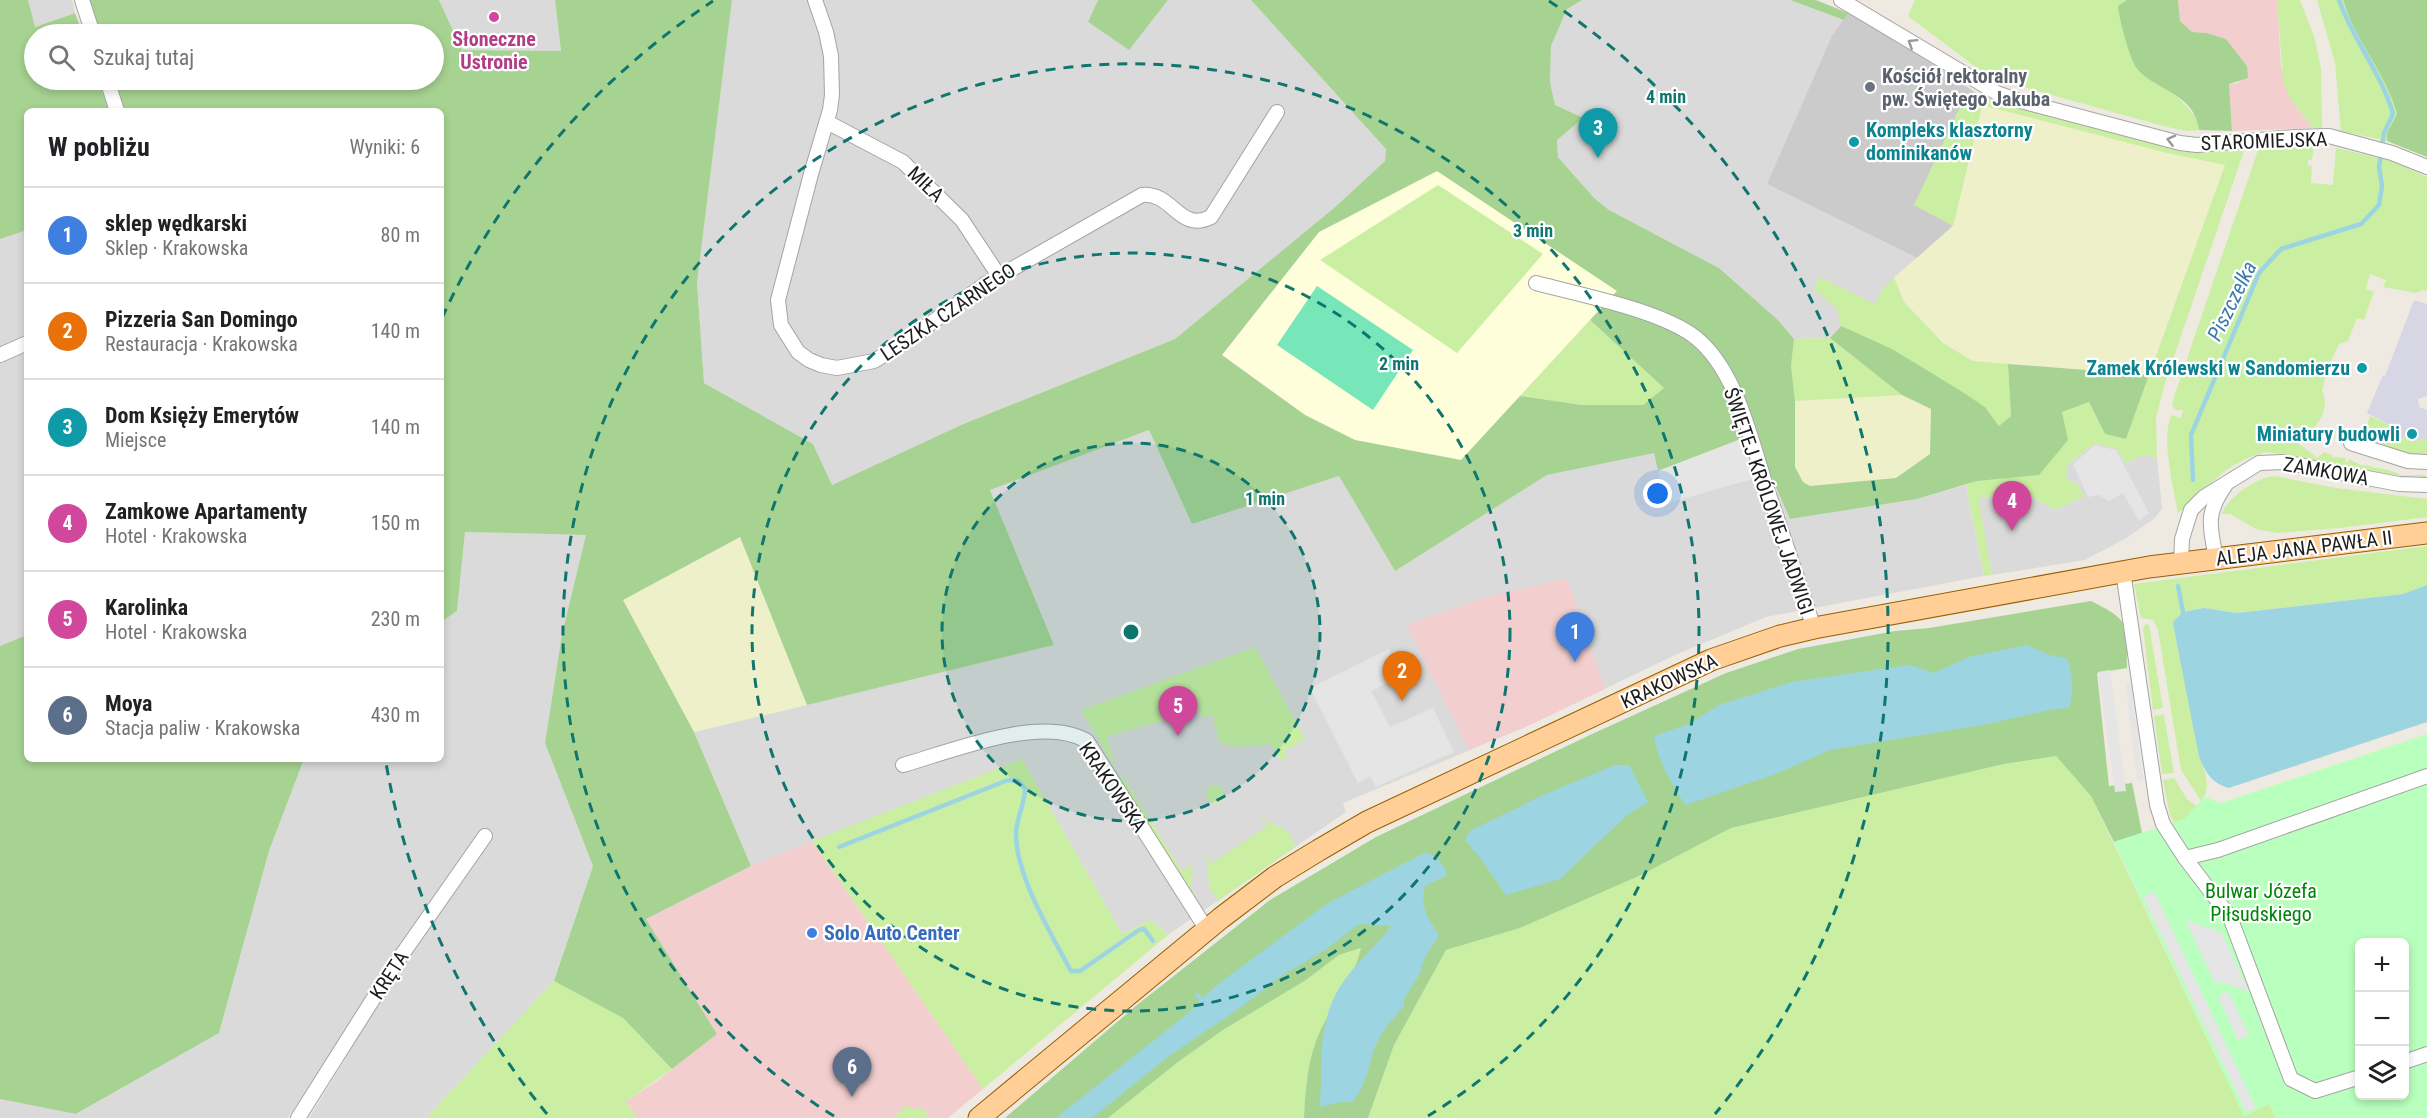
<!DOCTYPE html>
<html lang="pl">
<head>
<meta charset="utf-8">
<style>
  :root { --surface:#fff; --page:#f6f6f6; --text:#202124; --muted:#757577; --line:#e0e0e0; --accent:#ca0005 }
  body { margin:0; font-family:"Roboto Condensed",sans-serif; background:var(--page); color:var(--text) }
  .controls { position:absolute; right:18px; bottom:18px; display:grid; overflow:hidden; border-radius:9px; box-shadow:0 3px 9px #0003 }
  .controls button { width:54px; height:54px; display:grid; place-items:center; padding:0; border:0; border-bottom:2px solid var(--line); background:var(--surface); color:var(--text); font:30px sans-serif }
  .you { position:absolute; left:1658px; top:494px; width:21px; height:21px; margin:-15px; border:4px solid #fff; border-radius:50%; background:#1a73e8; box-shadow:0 0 0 9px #1a73e833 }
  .badge { display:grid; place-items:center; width:39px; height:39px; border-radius:50%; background:var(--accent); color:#fff; font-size:20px; font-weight:700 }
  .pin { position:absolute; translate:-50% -50px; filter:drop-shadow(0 2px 3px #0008) }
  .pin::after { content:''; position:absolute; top:32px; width:21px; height:18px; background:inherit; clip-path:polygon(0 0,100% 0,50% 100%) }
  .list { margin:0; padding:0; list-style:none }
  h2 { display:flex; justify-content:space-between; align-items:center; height:78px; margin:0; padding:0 24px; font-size:26px }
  h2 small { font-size:20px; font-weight:400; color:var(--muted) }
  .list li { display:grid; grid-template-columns:39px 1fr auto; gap:18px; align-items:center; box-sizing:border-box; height:96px; padding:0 24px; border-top:2px solid var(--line) }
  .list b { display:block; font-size:22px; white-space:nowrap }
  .list p { margin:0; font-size:20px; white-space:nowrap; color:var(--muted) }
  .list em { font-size:20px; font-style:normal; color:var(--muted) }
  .icon { flex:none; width:33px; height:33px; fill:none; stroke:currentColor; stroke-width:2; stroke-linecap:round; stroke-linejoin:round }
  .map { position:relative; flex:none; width:2427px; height:1118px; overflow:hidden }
  .search { position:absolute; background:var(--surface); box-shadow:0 3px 9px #0003; left:24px; top:24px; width:420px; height:66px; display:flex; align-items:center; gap:15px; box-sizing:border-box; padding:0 21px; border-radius:33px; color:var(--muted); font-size:22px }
  .panel { position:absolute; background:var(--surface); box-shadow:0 3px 9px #0003; left:24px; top:108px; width:420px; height:654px; border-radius:9px }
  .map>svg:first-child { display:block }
  .residential { fill:#dbdada }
  .commercial { fill:#f2cfce }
  .education { fill:#fffedb }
  .religious { fill:#cbcbcb }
  .farmland { fill:#eef0ca }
  .grass { fill:#caefa2 }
  .forest { fill:#a7d392; fill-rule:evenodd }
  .park { fill:#b9ffbd; fill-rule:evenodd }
  .pitch { fill:#77e7b9 }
  .parking { fill:#e5e5e5 }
  .plaza { fill:#d6d6e5 }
  .water { fill:#9dd4e2 }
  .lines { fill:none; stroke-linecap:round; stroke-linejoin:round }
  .stream { stroke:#9dd4e2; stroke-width:4.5 }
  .street-casing { stroke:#a4a4a4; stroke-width:16 }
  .primary-casing { stroke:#966000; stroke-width:23 }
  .street { stroke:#fff; stroke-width:14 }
  .primary { stroke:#ffcf97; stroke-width:21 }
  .oneway { stroke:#999 }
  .ring { fill:none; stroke:#0f766e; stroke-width:3; stroke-dasharray:10 8 }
  .hotel-dot { fill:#d1479c; stroke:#fff; stroke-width:2 }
  .worship-dot { fill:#6b7280; stroke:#fff; stroke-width:2 }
  .culture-dot { fill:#0f9aa8; stroke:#fff; stroke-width:2 }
  .shop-dot { fill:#3f7fe0; stroke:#fff; stroke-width:2 }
  .labels { text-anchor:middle; stroke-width:4.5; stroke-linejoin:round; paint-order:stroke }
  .hotel-label { font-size:20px; font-weight:bold; fill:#b23c85; stroke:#fff }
  .worship-label { font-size:20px; font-weight:bold; fill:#5b616d; stroke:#fff; text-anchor:start }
  .culture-label { font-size:20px; font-weight:bold; fill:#0d838f; stroke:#fff; text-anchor:end }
  .street-label { font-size:20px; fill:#1d1d1d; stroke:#fff }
  .park-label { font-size:20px; fill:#018509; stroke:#fff }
  .shop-label { font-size:20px; font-weight:bold; fill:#366cbe; stroke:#fff; text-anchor:start }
  .water-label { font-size:21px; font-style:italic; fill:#3e79ad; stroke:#fff }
  .centre { fill:#0f766e; stroke:#fff; stroke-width:3 }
  .ring-label { font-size:18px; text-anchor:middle; font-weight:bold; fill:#0f766e; stroke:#fff; stroke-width:4.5; stroke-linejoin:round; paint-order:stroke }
</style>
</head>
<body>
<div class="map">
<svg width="2427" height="1118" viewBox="0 0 2427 1118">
  <rect width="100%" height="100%" fill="#efeae1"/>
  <!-- residential -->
  <g class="residential">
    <path d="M28 0H72L75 13 34 27Z"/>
    <path d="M439 0H555L561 51 462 50Z"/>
    <path d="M732 0H1098L1088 22 1128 49 1168 0H1251L1387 149 1385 161 1334 208 1175 339 961 425 832 485 813 444 704 383 697 283Z"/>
    <path d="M1582 0H1790L1844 20 1834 35 1767 184 1917 258 1894 278 1858 335 1841 326 1830 338 1794 339 1779 321 1719 268 1609 210 1594 198 1558 157 1555 105 1550 82 1551 46 1567 9Z"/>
    <path d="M27 230V635L0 646V239Z"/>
    <path d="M1149 430 1192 524 1339 476 1395 571 1547 475 1654 452 1665 503 1770 474 1790 519 1917 499 1966 485 1984 576 1766 617 1675 655 1530 725 1343 803 1346 812 1168 935 1151 920 1122 934 1022 759 751 866 694 732 1054 645 990 490Z"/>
    <path d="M2095 443 2118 449 2125 463 2145 455 2157 458 2162 509 2155 518 2128 537 2085 560 1992 575 1977 497 2030 496 2056 510 2084 496 2078 485 2066 478 2068 464Z"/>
    <path d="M465 532 586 535 562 634 545 743 593 866 554 981 426 1118H309L346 1058 332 1050 288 1118H0V1099L77 1114 219 1033 269 851 304 759H441V622L457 611Z"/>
  </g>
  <!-- commercial -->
  <g class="commercial">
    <path d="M2178 0H2277L2281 66 2289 97 2313 128 2232 131 2229 84 2238 83 2247 66 2226 39 2207 33 2192 32 2180 21Z"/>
    <path d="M1567 579 1605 689 1530 725 1469 750 1407 625 1486 597Z"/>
    <path d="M812 841 983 1089 948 1118H638L625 1102 657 1081 717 1034 646 919 751 866Z"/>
  </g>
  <!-- education -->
  <path class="education" d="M1437 171 1617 291 1461 460 1355 440 1305 415 1222 355 1319 232Z"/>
  <!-- religious -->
  <path class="religious" d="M1848 13 1885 32 1975 92 1985 96 1953 226 1917 258 1767 184 1832 36Z"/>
  <!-- farmland -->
  <g class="farmland">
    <path d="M1982 105 2167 153 2225 164 2149 375 1973 361 1943 343 1904 302 1894 278 1953 226Z"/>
    <path d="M1902 395 1931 409 1930 454 1896 478 1818 486H1810L1803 482 1795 467V401Z"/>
    <path d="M741 537 807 705 694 732 623 600Z"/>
  </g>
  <!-- grass -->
  <g class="grass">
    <path d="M1915 0H2127L2118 6 2150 79 2174 93 2198 119 2199 130 2186 131 2163 126 1994 79 1977 68 1908 16Z"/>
    <path d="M2277 0H2300L2315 39 2321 69 2322 129 2313 128 2289 97 2283 80Z"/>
    <path d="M2317 0H2343C2355 41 2386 73 2397 114L2387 133V141L2341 131 2335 63Z"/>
    <path d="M1975 92 2002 103 2191 152 2245 148 2164 386 2156 418 2157 458 2145 455 2125 463 2117 449 2095 443 2068 464 2066 478 2078 485 2084 496 2056 510 2030 496 1978 497 1992 575 1984 576 1966 485 1977 481 2062 412 2089 402 2105 434 2126 439 2225 165 2167 153 1982 105 1953 226 1914 205 1960 107Z"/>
    <path d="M2314 146 2312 160H2308V165L2312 166 2311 183 2333 185 2336 148 2392 161 2427 177V292L2423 290 2416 293 2383 287 2386 280 2370 274 2366 289 2374 292 2364 320 2357 318 2348 341 2339 344 2329 365 2322 390C2332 412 2314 431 2298 443L2317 458 2324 452 2332 455V457L2346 458 2345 461 2349 462V459L2361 465 2372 466 2371 468C2377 466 2396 472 2401 475H2425L2427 477 2394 475 2267 452C2225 461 2209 488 2178 513 2174 490 2160 435 2172 415L2181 418 2183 410H2176L2172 406 2174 397 2259 147Z"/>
    <path d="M1438 185 1543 254 1457 353 1320 260Z"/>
    <path d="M1819 277 1875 304 1882 289 1894 278 1904 302 1943 343 1973 361 2008 364 2011 416 1999 426 1985 407 1841 326 1837 309 1814 289Z"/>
    <path d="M1590 320 1664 388 1643 405H1582L1520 396Z"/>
    <path d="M1830 338 1902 395 1795 401 1791 366 1794 339Z"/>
    <path d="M2370 416 2402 431 2400 436 2415 441 2422 439 2427 440V457L2420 458 2374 446 2376 437 2365 433Z"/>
    <path d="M2275 476 2336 488 2427 499V517L2339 528 2277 533 2256 529 2230 514H2221C2230 496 2255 478 2275 476Z"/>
    <path d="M2427 546V585L2403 594 2237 613 2204 608 2183 612 2174 622 2199 757C2205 770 2212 789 2201 801L2181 770 2158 630 2153 620 2141 618 2134 584Z"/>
    <path d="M2146 624 2149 625 2150 630 2163 708 2153 710 2143 628Z"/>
    <path d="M1255 647 1305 739 1284 751 1287 757 1281 761 1270 744 1237 747 1220 743 1212 715 1202 718 1199 711 1107 736 1116 769 1081 710Z"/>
    <path d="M2164 715 2174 773 2162 774 2154 716Z"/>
    <path d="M2056 756 2091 796 2244 1116 2269 1104 2276 1118H1368L1394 1045 1446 950 1520 928 1639 876 1731 828 2004 764Z"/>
    <path d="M1022 759 1122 934 1151 920 1168 935 983 1089 812 841Z"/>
    <path d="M1110 768 1121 778H1124L1182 871 1192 864V892L1195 893V899Z"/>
    <path d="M2174 778 2187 799 2202 811 2175 825 2170 815 2163 780Z"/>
    <circle cx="1215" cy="794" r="9"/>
    <path d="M1260 817 1289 832 1295 847 1218 901 1209 887 1207 854H1209L1211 864 1270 824 1262 821Z"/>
    <path d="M1362 948 1353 971 1316 1043 1306 1083 1304 1118H1108L1178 1062 1223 1030 1306 980 1339 955Z"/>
    <path d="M554 981 623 1018 672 1069 625 1102 638 1118H426Z"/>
    <path d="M908 1105 912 1110 921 1107 931 1118H892Z"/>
  </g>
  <!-- forest -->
  <g class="forest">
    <path d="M0 0H28L35 27 75 13 83 34H34V80H98L109 111H27V230L0 239Z"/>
    <path d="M89 0H439L462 50 561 51 555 0H732L697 283 704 383 813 444 832 485 961 425 1175 339 1334 208 1385 161 1386 149 1251 0H1582L1567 9 1551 46 1550 82 1555 105 1583 118 1557 140 1558 157 1594 198 1609 210 1719 268 1779 321 1794 339 1791 366 1795 401V467L1803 482 1810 486 1896 478 1930 454 1931 409 1902 395 1830 338 1841 326 1892 349 1961 391 1985 407 1999 426 2011 416 2008 364 2149 375 2126 439 2105 434 2089 402 2062 412 2068 440 2039 475 1977 481 1917 499 1790 519 1770 474 1749 436 1658 471 1654 453 1547 475 1395 571 1339 476 1192 524 1149 430 990 490 1054 645 807 705 740 537 623 600 694 732 751 866 646 919 717 1034 672 1069 623 1018 554 981 593 866 545 743 562 634 586 535 465 532 457 611 441 622V111H124L114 80H434V34H100ZM1437 171 1617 291 1590 320 1664 388 1643 405H1582L1520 396 1461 460 1355 440 1305 415 1222 355 1319 232Z"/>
    <path d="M1098 0H1168L1129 50 1088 22Z"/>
    <path d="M1790 0H1816L1848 13 1844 20Z"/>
    <path d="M2127 0H2178L2180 21 2192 32 2207 33 2226 39 2247 66 2248 78 2229 84 2232 131 2199 130C2195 94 2158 91 2139 71 2130 63 2119 18 2118 6Z"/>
    <path d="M2343 0H2427V157L2387 141V133L2397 114C2386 73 2355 41 2343 0Z"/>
    <path d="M2091 601C2133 622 2126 624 2127 668L2097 673 2109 786 2132 783 2142 833 2114 842 2091 796 2056 756 2004 764 1731 828 1639 876 1520 928 1446 950 1394 1045 1368 1118H1304C1305 1093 1307 1068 1315 1044 1326 1011 1353 983 1361 948L1339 955 1306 980 1223 1030 1178 1062 1108 1118H1005L1137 1005 1270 900 1376 837 1592 734 1726 673 1798 649 1895 631 1929 628Z"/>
    <path d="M27 635V759H304L269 851 219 1033 76 1114 0 1099V646Z"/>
  </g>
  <!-- park -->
  <path class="park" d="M2427 734V1118H2276L2269 1104 2244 1116 2114 842 2184 819 2205 797 2221 803ZM2360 942H2404V1096H2360Z"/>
  <!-- pitch -->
  <path class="pitch" d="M1317 286 1413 350 1373 410 1277 345Z"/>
  <!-- parking -->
  <g class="parking">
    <path d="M1749 436 1762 476 1665 504 1658 471Z"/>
    <path d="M2095 445 2116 450 2149 513 2139 521 2123 493 2109 501 2099 495 2088 497 2073 464Z"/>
    <path d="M1389 649 1402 675 1371 691 1390 727 1433 708 1454 752 1376 787 1370 776 1358 783 1310 688Z"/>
    <path d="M2110 670 2126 791 2115 792 2098 672Z"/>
    <path d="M2131 684 2143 779 2137 781 2126 685Z"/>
    <path d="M2154 891 2256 1108 2246 1112 2143 897Z"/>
    <path d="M2185 920 2221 932 2249 992 2221 982 2215 983Z"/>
    <path d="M2228 991 2249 1035 2238 1040 2218 997Z"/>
  </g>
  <!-- plaza -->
  <path class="plaza" d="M2414 300 2427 304V396L2418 399 2419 407 2427 410V440L2422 439 2415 441 2400 436 2401 431 2367 413 2383 375 2385 376Z"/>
  <!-- water -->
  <g class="water">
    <path d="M2427 585V722L2229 788C2211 783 2206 773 2199 757L2175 634 2173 622 2183 612 2204 608 2237 613 2403 594Z"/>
    <path d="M2027 645 2049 655 2067 658C2073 675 2074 690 2069 708L2054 709 1988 724 1830 750 1776 774 1685 805C1671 782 1658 762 1654 736L1689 724 1719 705 1792 682 1909 665 1934 673 1969 657Z"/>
    <path d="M1615 765H1629L1648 802 1626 816 1560 879 1506 895 1481 859 1465 840 1470 831 1543 795Z"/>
    <path d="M1426 852C1438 857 1443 863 1447 875L1425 886C1420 908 1427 917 1439 935L1425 957 1419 975 1404 999V1006C1393 1018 1382 1031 1376 1045 1368 1064 1366 1088 1352 1102H1340L1320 1107C1323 1060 1316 1018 1346 978 1359 960 1379 944 1391 926L1359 924 1325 950 1281 976 1241 1007 1169 1056 1092 1118H1056L1197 1006 1199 1001 1221 982 1328 903Z"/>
  </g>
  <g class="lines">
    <!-- stream -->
    <g class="stream">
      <path d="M2193 480 2191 435 2259 273 2281 249 2361 224 2379 205 2382 186 2379 167 2384 133 2393 114C2382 74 2353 40 2339 0"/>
      <path d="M2178 586 2183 612"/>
      <path d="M839 847 1008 780 1018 781 1025 789C1025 805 1016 818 1016 834 1016 876 1051 934 1071 971H1080L1139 930 1144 929 1153 941"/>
      <path d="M1197 995 1201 999"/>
    </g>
    <defs>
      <g id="street">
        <path d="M82 0 93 34"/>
        <path d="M815 0 826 32 831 56 832 95 830 110 811 174 778 300 781 325 798 352 809 360 821 365 837 368 874 361 899 346 984 285 1142 195C1173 192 1179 233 1211 217L1277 112"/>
        <path d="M1841 0 1997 93 2017 100 2180 143 2197 145 2295 137 2329 136 2392 153 2427 167"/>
        <path d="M107 80 117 111"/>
        <path d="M827 122 903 162 962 220 999 276"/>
        <path d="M1536 283C1580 295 1660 310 1695 337 1737 370 1751 441 1767 489 1783 535 1798 581 1814 628"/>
        <path d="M0 355 27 343"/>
        <path d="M2351 443 2408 461 2427 462"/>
        <path d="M2216 558C2210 527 2205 514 2225 486"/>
        <path d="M2181 562 2182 539 2191 510 2204 497 2259 463 2283 462 2399 484 2427 485"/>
        <path d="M2123 571 2157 805 2163 824 2185 858 2230 917 2291 1079 2315 1091 2360 1077"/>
        <path d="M903 765C952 751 1042 714 1087 741L1207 930"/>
        <path d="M2185 858 2218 850 2427 776"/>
        <path d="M2404 1062 2427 1054"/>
        <path d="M298 1118 394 966 485 836"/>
      </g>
      <path id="primary" d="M979 1118 1221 918 1275 877 1319 850 1367 822 1711 660 1780 636 1814 628 2149 567 2427 533"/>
    </defs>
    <!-- street casing -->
    <use href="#street" class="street-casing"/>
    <!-- primary casing -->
    <use href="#primary" class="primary-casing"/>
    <!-- street -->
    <use href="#street" class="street"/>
    <!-- primary -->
    <use href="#primary" class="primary"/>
  </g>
  <!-- one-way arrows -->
  <defs><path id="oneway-chevron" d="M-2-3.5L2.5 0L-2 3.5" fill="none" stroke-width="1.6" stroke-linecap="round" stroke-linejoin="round" transform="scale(1.5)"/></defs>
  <g class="oneway">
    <use href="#oneway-chevron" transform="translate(1912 43) rotate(-148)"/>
    <use href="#oneway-chevron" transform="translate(2171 140) rotate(-166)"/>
  </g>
  <!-- distance rings -->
  <circle cx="1131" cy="632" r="189" fill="#0f766e" fill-opacity=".12"/>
  <g class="ring">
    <circle cx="1131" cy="632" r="189"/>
    <circle cx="1131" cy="632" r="379"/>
    <path d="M834 1116A568 568 0 1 1 1428 1116"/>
    <path d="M547 1114A757 757 0 0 1 386 763M442 318A757 757 0 0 1 713 1M1549 1A757 757 0 0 1 1715 1114"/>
  </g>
  <!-- markers -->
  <circle class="hotel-dot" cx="494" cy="17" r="6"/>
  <circle class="worship-dot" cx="1870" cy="87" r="6"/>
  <g class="culture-dot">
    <circle cx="1854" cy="142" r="6"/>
    <circle cx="2362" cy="368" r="6"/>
    <circle cx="2412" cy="434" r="6"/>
  </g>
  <circle class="shop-dot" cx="812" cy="933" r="6"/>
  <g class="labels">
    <!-- hotel labels -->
    <g class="hotel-label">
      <text x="494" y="46">Słoneczne<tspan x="494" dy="23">Ustronie</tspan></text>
    </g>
    <!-- worship labels -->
    <g class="worship-label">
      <text x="1882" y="83">Kościół rektoralny<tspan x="1882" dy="23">pw. Świętego Jakuba</tspan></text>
    </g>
    <!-- culture labels -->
    <g class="culture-label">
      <text x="1866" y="137" text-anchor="start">Kompleks klasztorny<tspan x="1866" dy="23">dominikanów</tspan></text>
      <text x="2350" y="375">Zamek Królewski w Sandomierzu</text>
      <text x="2400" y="441">Miniatury budowli</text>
    </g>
    <!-- street labels -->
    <g class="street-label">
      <text transform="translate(2264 141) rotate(-2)" y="7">STAROMIEJSKA</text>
      <text transform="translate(926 184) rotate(44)" y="7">MIŁA</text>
      <text transform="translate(948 312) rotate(-34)" y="7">LESZKA CZARNEGO</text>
      <text transform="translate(2326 471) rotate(10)" y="7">ZAMKOWA</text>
      <text transform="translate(1769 501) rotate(71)" y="7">ŚWIĘTEJ KRÓLOWEJ JADWIGI</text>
      <text transform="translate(2304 548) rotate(-7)" y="7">ALEJA JANA PAWŁA II</text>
      <text transform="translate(1669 681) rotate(-25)" y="7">KRAKOWSKA</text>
      <text transform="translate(1113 787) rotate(56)" y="7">KRAKOWSKA</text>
      <text transform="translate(389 975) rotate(-57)" y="7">KRĘTA</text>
    </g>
    <!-- park labels -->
    <g class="park-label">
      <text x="2261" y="898">Bulwar Józefa<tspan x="2261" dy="23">Piłsudskiego</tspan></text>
    </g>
    <!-- shop labels -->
    <g class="shop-label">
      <text x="824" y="940">Solo Auto Center</text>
    </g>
    <!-- water labels -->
    <g class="water-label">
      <text transform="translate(2232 301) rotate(-64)" y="7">Piszczelka</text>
    </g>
  </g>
  <circle cx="1131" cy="632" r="9" class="centre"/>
  <g class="ring-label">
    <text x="1666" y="103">4 min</text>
    <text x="1533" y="237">3 min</text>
    <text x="1399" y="370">2 min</text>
    <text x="1265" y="505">1 min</text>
  </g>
</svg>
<div class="controls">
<button>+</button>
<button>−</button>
<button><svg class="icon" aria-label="layers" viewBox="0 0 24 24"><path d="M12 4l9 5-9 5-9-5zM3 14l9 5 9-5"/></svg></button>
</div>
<div class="you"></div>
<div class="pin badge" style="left:1575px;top:662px;background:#3f7fe0">1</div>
<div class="pin badge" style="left:1402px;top:701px;background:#e8710a">2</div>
<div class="pin badge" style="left:1598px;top:158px;background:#0f9aa8">3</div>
<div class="pin badge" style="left:2012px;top:531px;background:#d1479c">4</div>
<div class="pin badge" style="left:1178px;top:736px;background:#d1479c">5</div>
<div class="pin badge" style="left:852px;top:1097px;background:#5c6f8a">6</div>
<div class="search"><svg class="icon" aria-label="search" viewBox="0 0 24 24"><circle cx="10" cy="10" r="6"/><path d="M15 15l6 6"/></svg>Szukaj tutaj</div>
<section class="panel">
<h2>W pobliżu<small>Wyniki: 6</small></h2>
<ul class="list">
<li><span class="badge" style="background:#3f7fe0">1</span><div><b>sklep wędkarski</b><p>Sklep · Krakowska</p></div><em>80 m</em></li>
<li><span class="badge" style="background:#e8710a">2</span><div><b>Pizzeria San Domingo</b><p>Restauracja · Krakowska</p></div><em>140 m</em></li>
<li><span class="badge" style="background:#0f9aa8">3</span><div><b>Dom Księży Emerytów</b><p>Miejsce</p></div><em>140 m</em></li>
<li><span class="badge" style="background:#d1479c">4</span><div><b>Zamkowe Apartamenty</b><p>Hotel · Krakowska</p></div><em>150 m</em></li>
<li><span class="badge" style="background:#d1479c">5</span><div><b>Karolinka</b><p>Hotel · Krakowska</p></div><em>230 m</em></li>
<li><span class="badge" style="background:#5c6f8a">6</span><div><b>Moya</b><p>Stacja paliw · Krakowska</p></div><em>430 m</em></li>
</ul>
</section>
</div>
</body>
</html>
